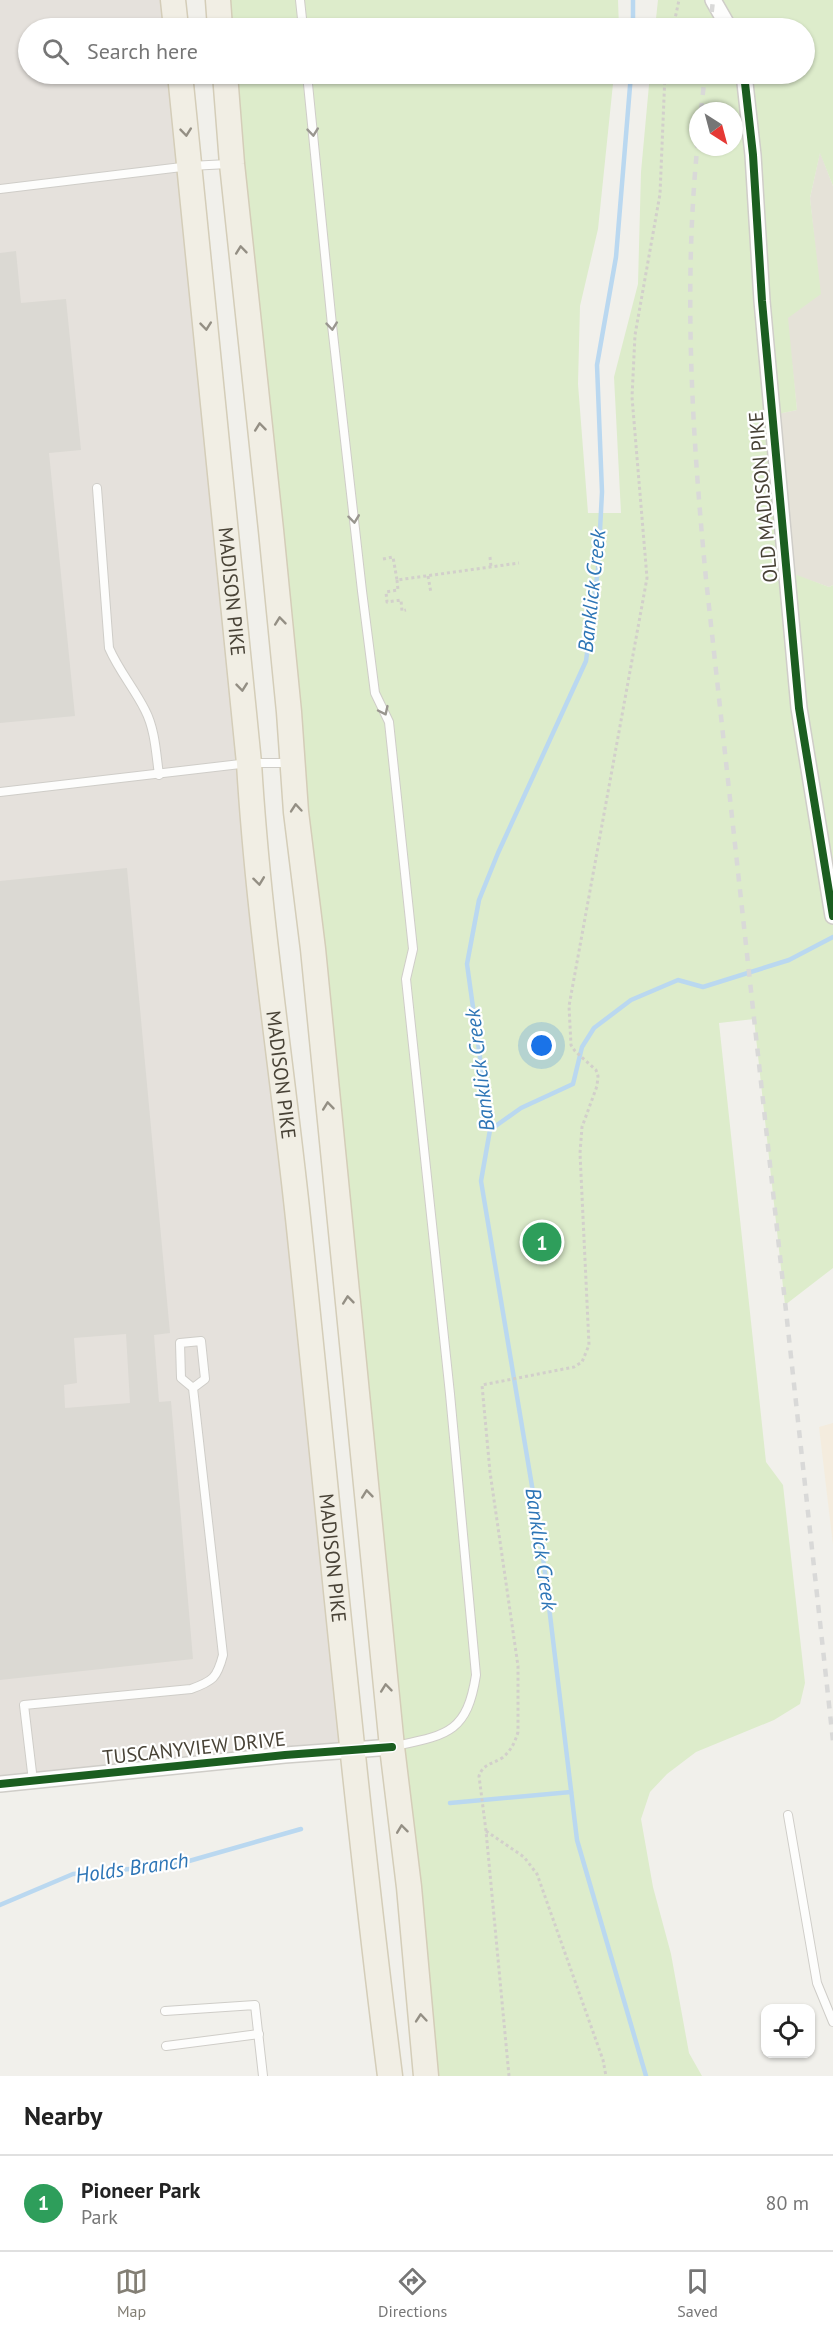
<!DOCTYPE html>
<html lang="en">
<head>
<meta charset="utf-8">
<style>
  :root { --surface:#fff; --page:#f2f2f2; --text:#222; --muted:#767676; --line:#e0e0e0; --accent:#837f75 }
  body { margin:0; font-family:"PT Sans",sans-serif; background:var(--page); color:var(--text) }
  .controls { position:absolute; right:18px; bottom:18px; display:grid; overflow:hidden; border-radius:12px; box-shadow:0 2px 4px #0004 }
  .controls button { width:54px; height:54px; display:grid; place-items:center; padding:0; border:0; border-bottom:2px solid var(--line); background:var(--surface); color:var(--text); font:30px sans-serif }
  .compass { position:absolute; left:689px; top:102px; width:54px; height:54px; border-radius:50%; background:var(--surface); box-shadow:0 2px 4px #0004; rotate:144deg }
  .you { position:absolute; left:542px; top:1046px; width:21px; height:21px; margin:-15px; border:4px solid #fff; border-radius:50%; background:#1a73e8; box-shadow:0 0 0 9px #1a73e833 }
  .badge { display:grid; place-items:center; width:39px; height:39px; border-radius:50%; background:var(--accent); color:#fff; font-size:20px; font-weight:700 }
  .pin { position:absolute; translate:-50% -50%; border:3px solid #fff; box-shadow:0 2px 6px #0006 }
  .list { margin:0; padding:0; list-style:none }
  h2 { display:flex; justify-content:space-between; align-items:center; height:78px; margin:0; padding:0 24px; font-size:26px }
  h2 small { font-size:20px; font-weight:400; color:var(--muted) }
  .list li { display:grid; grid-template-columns:39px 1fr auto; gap:18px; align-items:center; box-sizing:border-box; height:96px; padding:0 24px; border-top:2px solid var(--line) }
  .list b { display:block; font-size:22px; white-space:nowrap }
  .list p { margin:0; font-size:20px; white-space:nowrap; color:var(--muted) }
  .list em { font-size:20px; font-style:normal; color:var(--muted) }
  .icon { flex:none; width:33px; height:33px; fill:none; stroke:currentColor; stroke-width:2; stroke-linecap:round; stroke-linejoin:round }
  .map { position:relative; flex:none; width:833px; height:2076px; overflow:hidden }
  .search { position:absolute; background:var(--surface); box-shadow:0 2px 4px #0004; left:18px; right:18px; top:18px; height:66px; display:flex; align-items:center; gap:15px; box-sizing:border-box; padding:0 21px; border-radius:33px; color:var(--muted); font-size:22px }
  .sheet { height:174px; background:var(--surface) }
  nav { display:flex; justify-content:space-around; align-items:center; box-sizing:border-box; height:84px; border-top:2px solid var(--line); background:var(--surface); font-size:16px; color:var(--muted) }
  nav a { display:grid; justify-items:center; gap:3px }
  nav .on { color:var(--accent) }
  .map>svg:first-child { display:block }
  .residential { fill:#e5e2d8 }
  .commercial { fill:#f4ecde }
  .industrial { fill:#e5e1dc }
  .green { fill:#ddeccb; fill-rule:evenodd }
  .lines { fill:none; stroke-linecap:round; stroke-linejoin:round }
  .stream { stroke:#bad8f0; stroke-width:4.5 }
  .building { fill:#dbd9d3; fill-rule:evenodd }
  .service-casing { stroke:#cfcdc8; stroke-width:10 }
  .minor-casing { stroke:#cfcdc8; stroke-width:18 }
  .primary-casing { stroke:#d4cdb8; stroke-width:27 }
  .path { stroke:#d2cfcb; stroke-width:3; stroke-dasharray:3 3; stroke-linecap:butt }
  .service { stroke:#fdfdfc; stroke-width:8 }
  .minor { stroke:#fdfdfc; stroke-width:15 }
  .primary { stroke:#f1eee4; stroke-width:24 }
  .rail { stroke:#d9d9d8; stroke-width:4.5; stroke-dasharray:8 8; stroke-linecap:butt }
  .cycleway-casing { stroke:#fff; stroke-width:11 }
  .cycleway { stroke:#1b5e20; stroke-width:8 }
  .oneway { stroke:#948f84 }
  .oneway2 { stroke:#99968f }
  .labels { text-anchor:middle; stroke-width:4.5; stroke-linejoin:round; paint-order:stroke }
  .street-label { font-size:20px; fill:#484236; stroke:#fff }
  .water-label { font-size:21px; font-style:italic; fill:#2d75b6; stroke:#fff }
</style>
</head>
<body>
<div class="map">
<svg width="833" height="2076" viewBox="0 0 833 2076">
  <rect width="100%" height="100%" fill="#f1f0eb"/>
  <!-- residential -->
  <path class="residential" d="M820 152 833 186V585L829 587 786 572 772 415 797 410 787 318 820 294 810 198Z"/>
  <!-- commercial -->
  <path class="commercial" d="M833 1423V1545L819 1427Z"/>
  <!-- industrial -->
  <path class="industrial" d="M0 0H173L176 28H28V74H180L352 1749 0 1784Z"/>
  <!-- green -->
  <g class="green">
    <path d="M218 0H618L619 28H220Z"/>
    <path d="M658 0H833V186L820 153 810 198 821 294 788 318 797 410 773 415 786 571 829 587 833 585V1268L785 1305 754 1019 719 1023 766 1462 783 1485 805 1683 800 1704 774 1720 696 1752 667 1774 650 1792 641 1819 653 1887 671 1954 689 2053 702 2076H426L225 74H614L598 229 580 306 578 384 588 513H621L614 377 638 284 641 172 650 74H804V28H655ZM698 111H734V147H698Z"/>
  </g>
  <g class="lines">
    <!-- stream -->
    <g class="stream">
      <path d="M633 0V28"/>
      <path d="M631 74 616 257 597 365 602 492 598 569 586 661 498 853 479 900 467 964 490 1130 481 1181 541 1540 577 1840 646 2076"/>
      <path d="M490 1130 521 1108 573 1084 582 1047 594 1028 631 1000 678 980 703 987 789 960 833 937"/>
      <path d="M450 1803 571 1792"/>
      <path d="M0 1905 73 1874 175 1865 301 1829"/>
    </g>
  </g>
  <!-- building -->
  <g class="building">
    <path d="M16 251 21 303 66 299 81 450 49 453 75 716 0 723V253Z"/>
    <path d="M127 868 170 1333 154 1335 159 1402 171 1401 193 1659 0 1680V881ZM126 1334 130 1403 65 1408 64 1385 77 1383 74 1338Z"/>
  </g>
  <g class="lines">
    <defs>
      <g id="service">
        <path d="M300 0 303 28"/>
        <path d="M307 74 332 325 362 591 375 693 389 722 413 949 406 979 450 1394 476 1675C467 1733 447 1735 395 1746"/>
        <path d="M0 189 190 166 228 164"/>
        <path d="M97 488 109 648C119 671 134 688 145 710 155 729 156 753 159 775"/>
        <path d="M0 792 249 763H291"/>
        <path d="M33 1781 24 1705 191 1689C213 1681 217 1678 223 1655L193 1388 205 1379 201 1341 180 1343 181 1378 193 1388"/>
        <path d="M788 1815 817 1983 833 2022"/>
        <path d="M165 2011 255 2005 263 2076"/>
        <path d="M166 2046 259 2034"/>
      </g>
      <g id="minor">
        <path d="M713 0 729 28"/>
        <path d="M744 74 753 155 762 301 799 708 833 916"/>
        <path d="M0 1784 285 1755 392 1747"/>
      </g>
      <g id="primary">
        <path d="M173 0 176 28"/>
        <path d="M218 0 220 28"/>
        <path id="s1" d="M180 74 249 763C258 915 282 1067 298 1218 328 1504 354 1791 390 2076"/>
        <path d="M225 74 232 164 271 530 289 712 296 812 313 949 392 1747 409 1887 426 2076"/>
      </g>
    </defs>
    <!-- service casing -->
    <use href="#service" class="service-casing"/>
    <!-- minor casing -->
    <use href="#minor" class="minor-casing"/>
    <!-- primary casing -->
    <use href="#primary" class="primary-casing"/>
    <!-- path -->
    <g class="path">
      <path d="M673 28 679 0"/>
      <path d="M490 557 491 567"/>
      <path d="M383 559 393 557 397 580 519 563"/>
      <path d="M428 576 431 593"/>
      <path d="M397 580 398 590 386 592 387 602 401 600 402 611 406 610"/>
      <path d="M486 1831 524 1857 537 1874 603 2060 606 2076"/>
      <path d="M509 2076 486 1831 479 1776C483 1764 492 1764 502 1758 511 1751 515 1742 518 1732V1666L490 1472 482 1385 574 1367 582 1362 589 1345 580 1153 582 1127 597 1086 598 1076 596 1070 575 1051 571 1045 569 1006 647 578 632 397 635 335 660 194 665 74"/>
    </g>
    <!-- service -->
    <use href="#service" class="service"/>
    <!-- minor -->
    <use href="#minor" class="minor"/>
    <!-- primary -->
    <use href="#primary" class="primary"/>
    <!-- rail -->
    <g class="rail">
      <path d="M710 28 713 0"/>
      <path d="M701 111 705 74"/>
      <path d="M698 140C683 286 692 433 706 579L833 1741"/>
    </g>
    <defs>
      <g id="cycleway">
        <path d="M744 74 753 155 762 301 799 708 833 916"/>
        <path d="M0 1784 285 1755 392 1747"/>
      </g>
    </defs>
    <!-- cycleway casing -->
    <use href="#cycleway" class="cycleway-casing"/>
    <!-- cycleway -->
    <use href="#cycleway" class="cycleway"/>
  </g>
  <!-- one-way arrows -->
  <defs><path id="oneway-chevron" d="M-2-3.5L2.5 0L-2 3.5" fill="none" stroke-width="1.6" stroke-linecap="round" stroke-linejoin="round" transform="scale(1.5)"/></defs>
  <g class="oneway">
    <use href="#oneway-chevron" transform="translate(186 132) rotate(84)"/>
    <use href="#oneway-chevron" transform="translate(241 250) rotate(-96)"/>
    <use href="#oneway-chevron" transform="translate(206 326) rotate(84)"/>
    <use href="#oneway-chevron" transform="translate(260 427) rotate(-96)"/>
    <use href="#oneway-chevron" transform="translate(280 621) rotate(-96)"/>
    <use href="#oneway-chevron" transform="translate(242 687) rotate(84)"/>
    <use href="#oneway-chevron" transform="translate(296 808) rotate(-95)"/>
    <use href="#oneway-chevron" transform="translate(259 881) rotate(83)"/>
    <use href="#oneway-chevron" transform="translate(328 1106) rotate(-96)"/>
    <use href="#oneway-chevron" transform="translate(348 1300) rotate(-96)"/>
    <use href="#oneway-chevron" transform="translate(367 1494) rotate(-96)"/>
    <use href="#oneway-chevron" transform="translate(386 1688) rotate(-96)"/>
    <use href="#oneway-chevron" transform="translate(402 1829) rotate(-97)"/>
    <use href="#oneway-chevron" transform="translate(421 2018) rotate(-95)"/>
  </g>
  <g class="oneway2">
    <use href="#oneway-chevron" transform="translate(313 132) rotate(84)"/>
    <use href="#oneway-chevron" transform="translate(332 326) rotate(84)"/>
    <use href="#oneway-chevron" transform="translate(354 519) rotate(83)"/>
    <use href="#oneway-chevron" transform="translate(384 711) rotate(65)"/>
  </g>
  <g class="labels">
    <!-- street labels -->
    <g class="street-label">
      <text transform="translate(763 497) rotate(-95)" y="7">OLD MADISON PIKE</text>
      <text dy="7" stroke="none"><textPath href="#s1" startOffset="520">MADISON PIKE</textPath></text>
      <text dy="7" stroke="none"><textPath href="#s1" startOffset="1006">MADISON PIKE</textPath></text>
      <text dy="7" stroke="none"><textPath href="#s1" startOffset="1492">MADISON PIKE</textPath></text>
      <text transform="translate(194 1748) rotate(-6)" y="7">TUSCANYVIEW DRIVE</text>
    </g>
    <!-- water labels -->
    <g class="water-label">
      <text transform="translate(592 591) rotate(-84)" y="7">Banklick Creek</text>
      <text transform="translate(480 1070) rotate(-97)" y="7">Banklick Creek</text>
      <text transform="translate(541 1549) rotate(82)" y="7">Banklick Creek</text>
      <text transform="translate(132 1868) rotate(-8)" y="7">Holds Branch</text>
    </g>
  </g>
</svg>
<div class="controls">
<button><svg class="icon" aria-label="locate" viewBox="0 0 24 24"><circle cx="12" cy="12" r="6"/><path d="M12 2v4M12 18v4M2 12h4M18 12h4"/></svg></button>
</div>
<svg class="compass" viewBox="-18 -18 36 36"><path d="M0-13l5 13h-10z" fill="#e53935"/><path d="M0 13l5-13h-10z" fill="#767676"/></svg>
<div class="you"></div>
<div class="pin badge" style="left:542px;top:1242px;background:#2e9e5b">1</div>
<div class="search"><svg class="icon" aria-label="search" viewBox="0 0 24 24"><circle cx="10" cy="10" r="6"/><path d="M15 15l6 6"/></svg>Search here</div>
</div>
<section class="sheet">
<h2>Nearby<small></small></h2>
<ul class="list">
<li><span class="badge" style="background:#2e9e5b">1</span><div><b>Pioneer Park</b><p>Park</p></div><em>80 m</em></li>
</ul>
</section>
<nav>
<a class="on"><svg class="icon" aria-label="map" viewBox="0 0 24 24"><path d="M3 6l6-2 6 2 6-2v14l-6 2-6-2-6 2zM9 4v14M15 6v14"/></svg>Map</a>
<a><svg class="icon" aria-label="directions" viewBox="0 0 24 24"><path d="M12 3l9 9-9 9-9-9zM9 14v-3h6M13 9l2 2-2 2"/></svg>Directions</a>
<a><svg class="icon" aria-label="saved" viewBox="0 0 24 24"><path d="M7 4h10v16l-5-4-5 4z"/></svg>Saved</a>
</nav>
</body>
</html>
